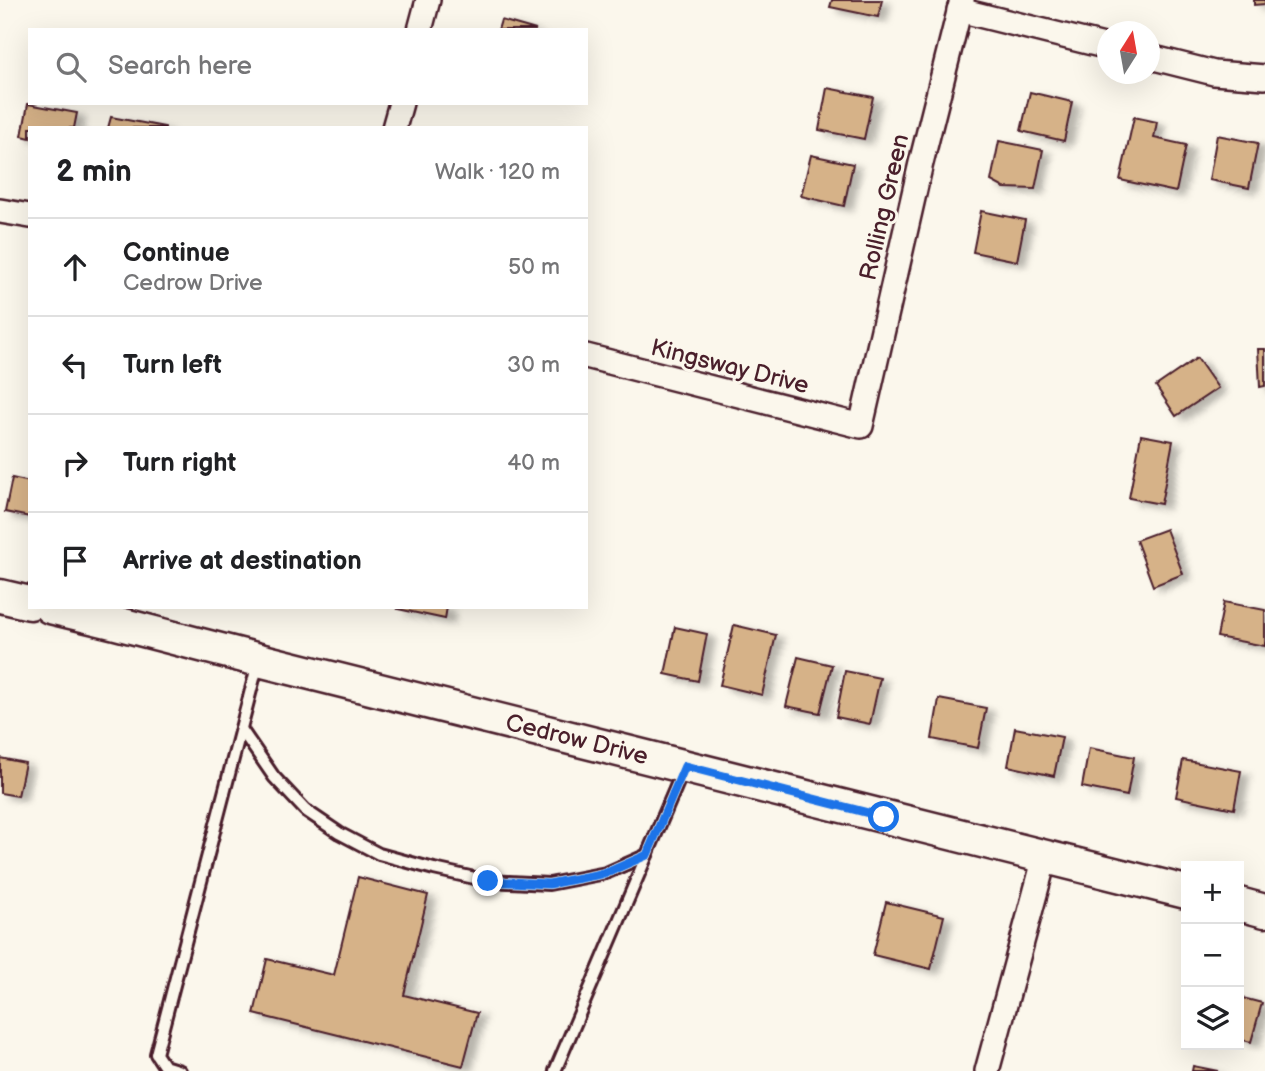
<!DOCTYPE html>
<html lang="en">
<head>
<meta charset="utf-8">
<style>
  :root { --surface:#fff; --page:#f6f6f6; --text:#202124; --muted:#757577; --line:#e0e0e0 }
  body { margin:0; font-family:"Balsamiq Sans",sans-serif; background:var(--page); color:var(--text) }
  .controls { position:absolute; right:21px; bottom:21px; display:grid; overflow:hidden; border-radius:0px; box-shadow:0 7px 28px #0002 }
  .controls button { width:63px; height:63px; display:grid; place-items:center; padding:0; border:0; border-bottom:2px solid var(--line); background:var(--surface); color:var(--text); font:35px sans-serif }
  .compass { position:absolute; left:1097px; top:21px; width:63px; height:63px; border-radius:50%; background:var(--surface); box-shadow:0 7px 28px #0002; rotate:11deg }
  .stop { position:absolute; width:21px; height:21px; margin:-16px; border:5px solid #1a73e8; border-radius:50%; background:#fff }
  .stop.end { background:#1a73e8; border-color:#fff; box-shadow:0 2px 7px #0008 }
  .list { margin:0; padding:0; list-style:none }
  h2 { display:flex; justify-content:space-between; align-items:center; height:91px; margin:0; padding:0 28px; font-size:30px }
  h2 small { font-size:23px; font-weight:400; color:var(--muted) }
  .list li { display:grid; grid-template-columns:46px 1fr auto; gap:21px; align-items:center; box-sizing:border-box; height:98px; padding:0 28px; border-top:2px solid var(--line) }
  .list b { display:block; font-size:26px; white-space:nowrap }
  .list p { margin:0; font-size:23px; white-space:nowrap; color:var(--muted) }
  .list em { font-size:23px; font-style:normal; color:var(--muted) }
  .icon { flex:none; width:38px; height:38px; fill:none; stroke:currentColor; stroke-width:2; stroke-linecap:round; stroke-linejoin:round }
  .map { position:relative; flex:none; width:1265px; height:1071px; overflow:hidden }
  .search { position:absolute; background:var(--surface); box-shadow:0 7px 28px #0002; left:28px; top:28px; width:560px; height:77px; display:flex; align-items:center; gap:18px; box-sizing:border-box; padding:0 24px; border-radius:0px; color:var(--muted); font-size:26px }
  .panel { position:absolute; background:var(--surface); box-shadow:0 7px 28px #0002; left:28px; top:126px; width:560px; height:483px; border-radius:0px }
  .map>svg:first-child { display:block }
  .building { fill:#d6b288; stroke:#4a1f2b; stroke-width:2; filter:url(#shadow) }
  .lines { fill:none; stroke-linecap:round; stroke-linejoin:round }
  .lane-casing { stroke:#4a1f2b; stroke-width:16 }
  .street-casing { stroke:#4a1f2b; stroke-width:28 }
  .secondary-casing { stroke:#4a1f2b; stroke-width:37 }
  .lane { stroke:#fbf7ec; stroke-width:10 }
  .street { stroke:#fbf7ec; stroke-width:23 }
  .secondary { stroke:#fbf7ec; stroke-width:32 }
  .route { stroke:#1a73e8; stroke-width:9 }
  .labels { text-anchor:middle; stroke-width:6; stroke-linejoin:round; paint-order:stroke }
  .street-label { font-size:24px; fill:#4a1f2b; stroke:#fbf7ec }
</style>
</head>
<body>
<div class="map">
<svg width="1265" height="1071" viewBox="0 0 1265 1071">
  <defs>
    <filter id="shadow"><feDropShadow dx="8" dy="4.5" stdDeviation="3.5" flood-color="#0004"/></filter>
  </defs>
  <rect width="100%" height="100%" fill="#fbf7ec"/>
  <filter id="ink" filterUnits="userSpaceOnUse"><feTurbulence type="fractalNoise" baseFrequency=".0143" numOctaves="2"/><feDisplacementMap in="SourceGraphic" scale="14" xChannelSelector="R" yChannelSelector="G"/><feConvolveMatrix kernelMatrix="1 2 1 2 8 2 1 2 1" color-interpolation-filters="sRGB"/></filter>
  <g filter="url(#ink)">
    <!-- building -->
    <g class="building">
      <path d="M832 0H882L878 17 830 7Z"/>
      <path d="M1254 0H1265V4L1254 5Z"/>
      <path d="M501 20 536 30H498Z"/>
      <path d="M827 88 873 97 864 139 819 130Z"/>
      <path d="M1030 92 1072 102 1064 141 1021 131Z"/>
      <path d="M28 104 77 113 74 128H30V138L22 136Z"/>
      <path d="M111 117 165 127V128H108Z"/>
      <path d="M1134 117 1157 122 1154 138 1186 145 1176 192 1120 180Z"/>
      <path d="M1217 135 1258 143 1249 188 1209 180Z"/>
      <path d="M999 141 1043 150 1035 189 1004 188 991 181Z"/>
      <path d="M811 155 853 164 844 206 801 196Z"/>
      <path d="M981 211 1025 220 1017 261 973 252Z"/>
      <path d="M1258 349H1265V386L1260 387Z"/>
      <path d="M1197 358 1218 388 1176 416 1156 386Z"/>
      <path d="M1141 435 1173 441 1161 504 1129 498Z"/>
      <path d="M12 478 30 482V517L5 512Z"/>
      <path d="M1166 529 1183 574 1153 586 1136 540Z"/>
      <path d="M1224 602 1265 610V646L1217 637Z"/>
      <path d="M399 607H447L445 619 398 609Z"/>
      <path d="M734 625 776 635 762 695 720 685Z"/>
      <path d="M675 627 707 634 698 681 665 674Z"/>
      <path d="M798 657 832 665 820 713 786 706Z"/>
      <path d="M845 671 880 678 870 724 836 717Z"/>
      <path d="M939 699 986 708 978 748 932 739Z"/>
      <path d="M1015 728 1062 737 1054 776 1008 766Z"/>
      <path d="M1089 748 1134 757 1127 796 1082 787Z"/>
      <path d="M0 758 25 763 18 796 0 793Z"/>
      <path d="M1183 760 1241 771 1234 809 1176 797Z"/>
      <path d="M358 877 428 895 404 995 477 1013 463 1066 254 1014 267 959 334 975Z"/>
      <path d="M886 902 944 916 931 969 873 955Z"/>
      <path d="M1239 997 1262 1003 1251 1042 1239 1039Z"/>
      <path d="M1193 1066 1218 1071H1192Z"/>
    </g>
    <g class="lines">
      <defs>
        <g id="lane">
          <path d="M241 729 274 777 305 810 339 833 379 854 434 869 488 881 549 884 606 873 647 855"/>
          <path d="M180 1071 164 1066 156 1054 258 663"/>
          <path d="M555 1071 684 768"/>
        </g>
        <g id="street">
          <path d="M959 10 1108 47"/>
          <path d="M420 30 428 0"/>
          <path d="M1150 57 1214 73 1265 77"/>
          <path d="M394 128 401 103"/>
          <path d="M0 211 30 216"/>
          <path d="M586 356 861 426 921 163 962 0"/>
          <path d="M987 1071 1045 857"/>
        </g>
        <g id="secondary">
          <path d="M0 596 30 603"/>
          <path d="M50 607 116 623 259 660 1186 892"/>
          <path d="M1239 904 1265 911"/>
        </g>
      </defs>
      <!-- lane casing -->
      <use href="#lane" class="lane-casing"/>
      <!-- street casing -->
      <use href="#street" class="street-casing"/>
      <!-- secondary casing -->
      <use href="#secondary" class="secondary-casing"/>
      <!-- lane -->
      <use href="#lane" class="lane"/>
      <!-- street -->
      <use href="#street" class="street"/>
      <!-- secondary -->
      <use href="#secondary" class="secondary"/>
    </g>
  </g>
  <g class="lines" filter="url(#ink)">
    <!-- route -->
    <path class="route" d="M488 881 549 884 606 873 647 855 685 766 884 817"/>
  </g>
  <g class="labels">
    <!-- street labels -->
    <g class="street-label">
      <text transform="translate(884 207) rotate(-77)" y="8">Rolling Green</text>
      <text transform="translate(730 366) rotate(14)" y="8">Kingsway Drive</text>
      <text transform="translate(577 739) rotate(14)" y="8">Cedrow Drive</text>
    </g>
  </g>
</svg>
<div class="controls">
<button>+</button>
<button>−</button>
<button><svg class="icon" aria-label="layers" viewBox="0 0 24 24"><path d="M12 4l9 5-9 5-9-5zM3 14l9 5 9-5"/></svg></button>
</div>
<svg class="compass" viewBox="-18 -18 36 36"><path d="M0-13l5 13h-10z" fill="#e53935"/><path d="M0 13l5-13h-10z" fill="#757577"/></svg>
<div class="stop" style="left:884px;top:817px"></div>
<div class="stop end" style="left:488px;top:881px"></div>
<div class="search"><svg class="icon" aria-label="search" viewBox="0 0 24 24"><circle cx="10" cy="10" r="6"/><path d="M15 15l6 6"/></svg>Search here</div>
<section class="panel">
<h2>2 min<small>Walk · 120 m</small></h2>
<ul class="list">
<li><svg class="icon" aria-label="ahead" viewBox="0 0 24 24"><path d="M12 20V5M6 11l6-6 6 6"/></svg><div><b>Continue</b><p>Cedrow Drive</p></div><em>50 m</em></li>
<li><svg class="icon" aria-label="left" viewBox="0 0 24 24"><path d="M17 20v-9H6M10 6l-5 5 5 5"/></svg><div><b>Turn left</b></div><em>30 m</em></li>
<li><svg class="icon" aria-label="right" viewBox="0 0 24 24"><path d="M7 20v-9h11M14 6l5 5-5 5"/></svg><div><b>Turn right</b></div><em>40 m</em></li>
<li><svg class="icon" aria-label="arrive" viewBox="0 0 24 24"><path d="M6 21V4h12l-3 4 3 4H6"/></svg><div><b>Arrive at destination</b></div></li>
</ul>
</section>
</div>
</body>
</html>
